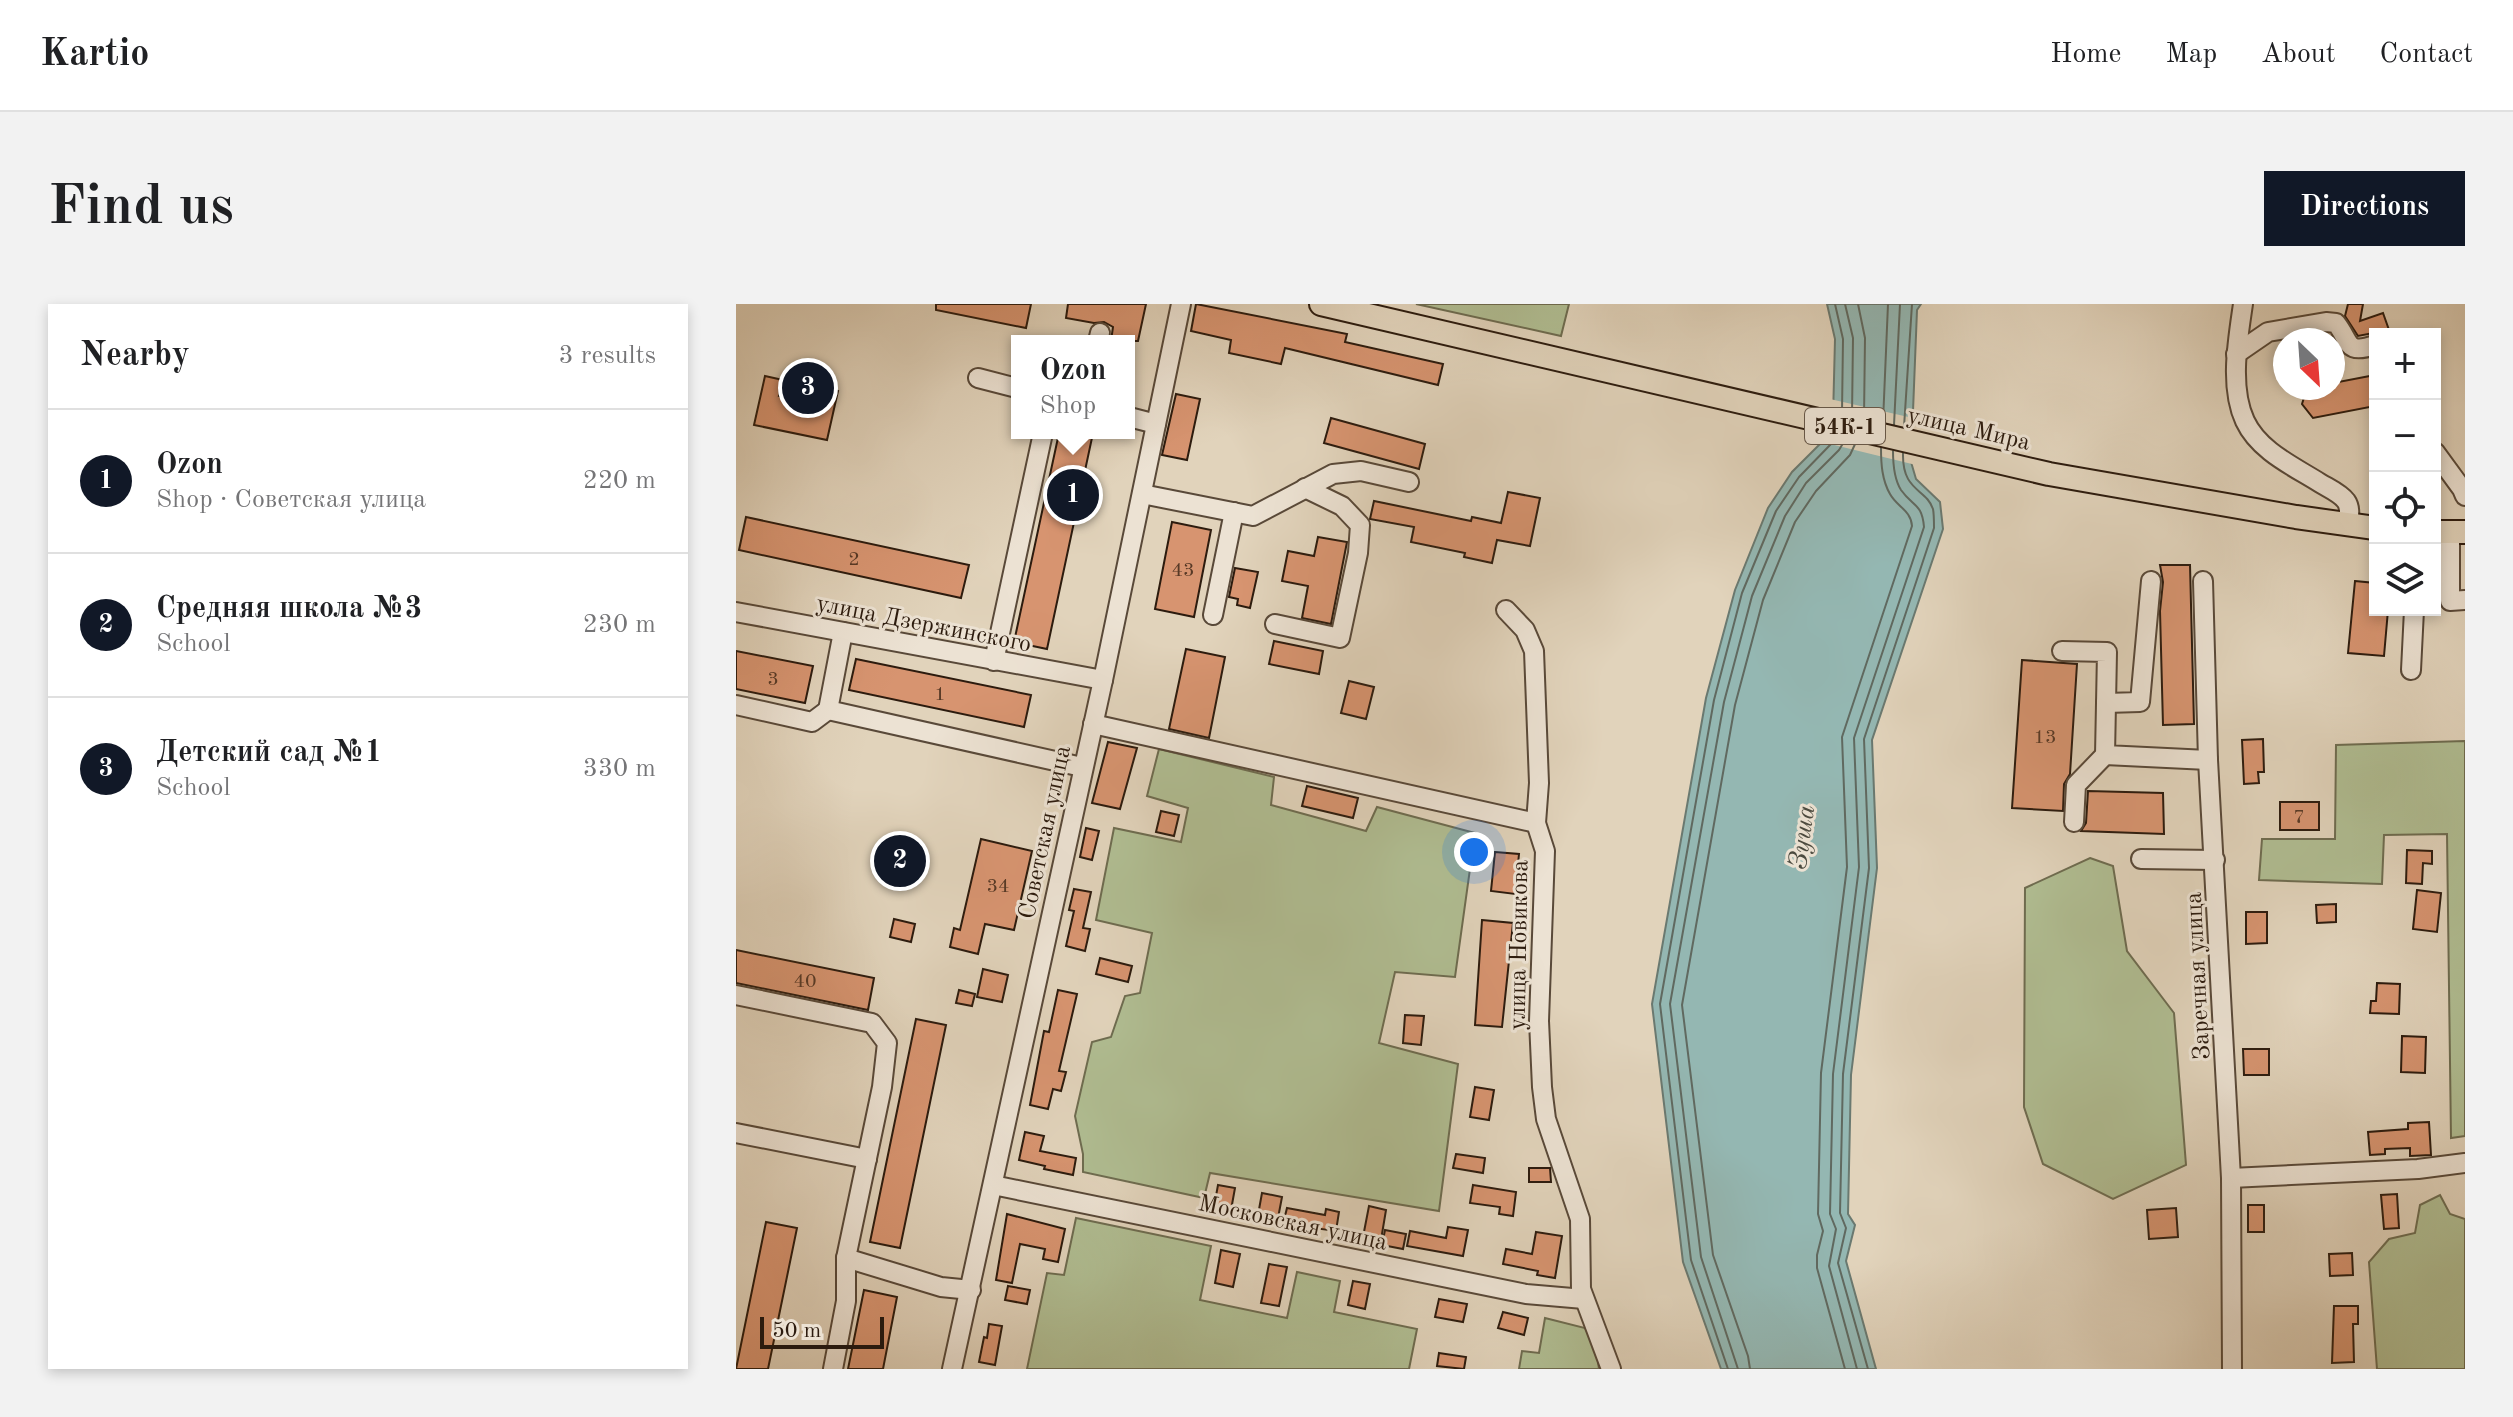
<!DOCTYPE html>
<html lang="en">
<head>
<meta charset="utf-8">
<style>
  :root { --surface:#fff; --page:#f2f2f2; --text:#202124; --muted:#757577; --line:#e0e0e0; --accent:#111827 }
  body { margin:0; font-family:"Old Standard TT",serif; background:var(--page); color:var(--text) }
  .controls { position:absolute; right:24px; top:24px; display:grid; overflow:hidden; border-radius:0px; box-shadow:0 4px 12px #0003 }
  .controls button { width:72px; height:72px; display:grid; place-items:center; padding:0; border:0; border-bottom:2px solid var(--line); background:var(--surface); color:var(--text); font:40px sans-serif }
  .compass { position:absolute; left:1537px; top:24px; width:72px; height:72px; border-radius:50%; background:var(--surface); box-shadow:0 4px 12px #0003; rotate:155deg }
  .scale { position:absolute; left:24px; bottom:20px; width:124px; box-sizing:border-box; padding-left:8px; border:4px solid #2c1b0e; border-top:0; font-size:22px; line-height:28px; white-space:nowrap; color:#2c1b0e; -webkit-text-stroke:6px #ece2d3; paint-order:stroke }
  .you { position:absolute; left:738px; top:548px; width:28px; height:28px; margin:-20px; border:6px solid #fff; border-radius:50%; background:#1a73e8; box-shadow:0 0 0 12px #1a73e833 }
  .badge { display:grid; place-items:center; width:52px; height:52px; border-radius:50%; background:var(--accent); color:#fff; font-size:26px; font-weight:700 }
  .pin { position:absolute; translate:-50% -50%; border:4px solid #fff; box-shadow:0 2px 8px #0006 }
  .popup { position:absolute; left:275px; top:31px; width:124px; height:104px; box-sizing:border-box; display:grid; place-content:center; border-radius:0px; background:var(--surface); filter:drop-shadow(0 2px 6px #0005); font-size:26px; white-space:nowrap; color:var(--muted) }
  .popup b { font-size:30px; color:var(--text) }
  .popup::after { content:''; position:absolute; left:50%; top:100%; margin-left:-16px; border:16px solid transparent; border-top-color:var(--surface) }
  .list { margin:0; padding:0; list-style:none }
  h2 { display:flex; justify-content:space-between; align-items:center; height:104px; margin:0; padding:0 32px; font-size:34px }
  h2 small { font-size:26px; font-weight:400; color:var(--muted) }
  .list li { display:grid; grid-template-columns:52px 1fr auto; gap:24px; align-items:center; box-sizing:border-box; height:144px; padding:0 32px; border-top:2px solid var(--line) }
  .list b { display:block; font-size:30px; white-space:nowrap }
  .list p { margin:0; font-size:26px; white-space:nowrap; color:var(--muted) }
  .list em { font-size:26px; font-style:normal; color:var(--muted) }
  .icon { flex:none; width:44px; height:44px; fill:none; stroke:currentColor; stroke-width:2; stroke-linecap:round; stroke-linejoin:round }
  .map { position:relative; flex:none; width:1729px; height:1065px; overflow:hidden; border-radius:0px }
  header { display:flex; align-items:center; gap:48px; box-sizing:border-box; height:112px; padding:0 40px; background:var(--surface); border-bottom:2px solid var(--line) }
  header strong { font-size:38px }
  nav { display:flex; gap:44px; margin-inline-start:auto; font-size:28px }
  .intro { display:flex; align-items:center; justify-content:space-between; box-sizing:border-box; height:192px; padding:0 48px }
  h1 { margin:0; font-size:56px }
  .button { padding:20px 36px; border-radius:0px; background:var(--accent); color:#fff; font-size:28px; font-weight:700 }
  main { display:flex; gap:48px; padding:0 48px }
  aside { flex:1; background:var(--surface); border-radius:0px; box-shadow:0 4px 12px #0003 }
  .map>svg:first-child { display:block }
  .green { fill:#b0bd92; stroke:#6e6c50; stroke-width:2 }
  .water { fill:#94b7b2; stroke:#6a7970; stroke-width:2 }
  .pier { fill:#e1d3bb }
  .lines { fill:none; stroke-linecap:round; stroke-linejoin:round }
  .shore { stroke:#606960; stroke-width:2 }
  .building { fill:#d79470; stroke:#2c1b0e; stroke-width:2 }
  .minor-casing { stroke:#594939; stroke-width:22 }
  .major-casing { stroke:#2c1b0e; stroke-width:26 }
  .minor { stroke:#ece2d3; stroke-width:18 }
  .major { stroke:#e1d3bb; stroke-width:22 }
  .labels { text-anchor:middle; stroke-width:6; stroke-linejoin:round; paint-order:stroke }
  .number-label { font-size:20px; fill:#573926 }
  .shield { fill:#ece2d3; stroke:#665749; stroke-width:2 }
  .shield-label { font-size:22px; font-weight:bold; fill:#2c1b0e }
  .street-label { font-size:24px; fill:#2c1b0e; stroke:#ece2d3 }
  .water-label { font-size:26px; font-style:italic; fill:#4b4a3f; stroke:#ece2d3 }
</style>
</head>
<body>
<header>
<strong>Kartio</strong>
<nav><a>Home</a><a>Map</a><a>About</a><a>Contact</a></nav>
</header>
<div class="intro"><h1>Find us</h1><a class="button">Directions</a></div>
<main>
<aside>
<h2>Nearby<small>3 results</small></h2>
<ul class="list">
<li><span class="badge">1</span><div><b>Ozon</b><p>Shop · Советская улица</p></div><em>220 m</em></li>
<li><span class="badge">2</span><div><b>Средняя школа №3</b><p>School</p></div><em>230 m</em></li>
<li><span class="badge">3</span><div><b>Детский сад №1</b><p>School</p></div><em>330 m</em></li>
</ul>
</aside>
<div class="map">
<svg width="1729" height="1065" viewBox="0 0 1729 1065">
  <rect width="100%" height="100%" fill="#e1d3bb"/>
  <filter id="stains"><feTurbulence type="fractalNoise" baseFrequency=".0025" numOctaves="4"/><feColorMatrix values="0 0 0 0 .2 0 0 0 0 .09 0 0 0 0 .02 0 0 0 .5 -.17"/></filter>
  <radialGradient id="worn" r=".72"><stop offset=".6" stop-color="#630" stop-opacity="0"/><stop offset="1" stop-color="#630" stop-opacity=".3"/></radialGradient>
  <!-- green -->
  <g class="green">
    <path d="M680 0H833L825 32Z"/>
    <path d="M1729 437V832L1715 834 1711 530 1648 531 1646 580 1523 576 1526 535H1599L1600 441Z"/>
    <path d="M423 445 538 473 535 501 630 527 641 503 739 529 719 673 659 668 643 739 722 760 703 907 474 869 468 894 347 868V850L339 812 356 738 375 733 389 692 404 689 416 629 360 616 378 524 445 538 452 504 411 492Z"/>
    <path d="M1354 554 1377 562 1391 647 1438 709 1450 861 1377 895 1307 860 1288 803 1289 584Z"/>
    <path d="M1704 891 1714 910 1729 915V1065H1641L1633 958 1653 935 1679 929 1684 901Z"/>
    <path d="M340 914 475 942 464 996 551 1014 561 968 604 977 598 1008 681 1025 673 1065H291L311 969 328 971Z"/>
    <path d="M809 1014 849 1024 860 1043 863 1065H783L786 1047 803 1049Z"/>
  </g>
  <!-- water -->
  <path class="water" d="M1091 0H1185L1181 6 1175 158 1180 175 1204 198 1207 225 1136 436 1141 564 1115 771 1112 910 1119 921 1110 957 1140 1065H985L947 958 916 700 970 394 999 286 1032 204 1056 168 1090 134 1097 114 1099 35Z"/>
  <!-- pier -->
  <path class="pier" d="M1094 95 1181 115 1180 161 1082 137 1087 131 1094 113Z"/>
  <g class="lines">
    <!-- shore -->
    <g class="shore">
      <path d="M1099 0 1107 35 1106 108"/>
      <path d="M1109 0 1117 34 1116 111"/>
      <path d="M1122 0 1129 34 1128 113"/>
      <path d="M1147 118 1152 0"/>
      <path d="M1158 121 1164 0"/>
      <path d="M1168 123 1176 0"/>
      <path d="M992 1065 955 956 924 700 978 396 1006 289 1040 207 1063 173 1096 139 1099 133"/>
      <path d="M1002 1065 965 953 934 700 988 398 1016 292 1049 212 1070 179 1103 146 1109 136"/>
      <path d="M1014 1065 1012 1052 977 951 946 701 999 401 1027 296 1059 218 1080 187 1114 151 1120 138"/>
      <path d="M1109 1065 1081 964V951L1087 927 1082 910 1085 769 1111 563 1106 433 1176 222C1175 206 1161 203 1154 190 1146 176 1145 160 1145 144"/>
      <path d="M1121 1065 1093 962 1100 925 1094 910 1097 770 1123 563 1118 434 1188 223C1186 199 1177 203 1165 186 1158 175 1157 159 1157 147"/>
      <path d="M1132 1065 1102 959 1110 924 1104 909 1107 770 1133 564 1128 435 1198 224C1198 218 1198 210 1197 205 1190 184 1166 188 1167 149"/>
    </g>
  </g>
  <!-- building -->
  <g class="building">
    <path d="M200 0H295L290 24 200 6Z"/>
    <path d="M332 0H410L402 37H375L377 23 368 18 358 19 330 14Z"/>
    <path d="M460 0 611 30 609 38 707 60 702 81 549 44 545 60 493 49 495 36 455 27Z"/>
    <path d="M1612 0H1627L1624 17 1647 9 1653 26 1622 32 1609 12Z"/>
    <path d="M1639 71V102L1577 114 1566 100 1571 84H1597V79Z"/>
    <path d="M29 72 47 76 43 92 80 99 83 83 102 87 91 136 18 121Z"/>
    <path d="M440 90 464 95 451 156 426 151Z"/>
    <path d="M595 114 689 140 683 165 588 139Z"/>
    <path d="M323 129H357L311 345 278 338Z"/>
    <path d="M772 188 804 194 794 242 761 236 756 259 728 253 729 249 675 238 678 223 634 215 638 197 735 217 736 213 765 219Z"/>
    <path d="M10 213 233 261 225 294 3 246Z"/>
    <path d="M436 218 475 226 458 313 419 305Z"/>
    <path d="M582 233 611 238 595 320 566 314 572 282 546 277 552 247 578 252Z"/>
    <path d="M1424 261H1454L1458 420 1427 421 1424 307 1427 278Z"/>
    <path d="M499 264 522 268 514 304 501 301 502 295 493 293Z"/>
    <path d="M1619 277 1639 279V306H1652L1648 352 1612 349Z"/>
    <path d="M538 337 587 347 583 370 533 360Z"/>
    <path d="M450 345 489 353 473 434 433 425Z"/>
    <path d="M0 347 77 362 69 399 0 385Z"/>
    <path d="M120 355 295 391 288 423 113 386Z"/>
    <path d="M1286 356 1341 360 1334 470 1328 480 1327 507 1276 504Z"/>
    <path d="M613 377 638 383 630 415 605 409Z"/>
    <path d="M1527 435 1528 468H1522L1523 479 1508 480 1506 436Z"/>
    <path d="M372 438 401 444 384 505 356 499Z"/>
    <path d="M571 482 622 494 617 514 566 502Z"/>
    <path d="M1352 487 1427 489 1428 530 1345 527 1350 519Z"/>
    <rect x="1544" y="498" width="39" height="28"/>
    <path d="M425 507 443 511 438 532 420 528Z"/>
    <path d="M350 524 363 527 356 556 344 553Z"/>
    <path d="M245 535 296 547 278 626 249 620 242 650 214 643 218 624 224 626Z"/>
    <path d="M1671 546 1696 547V560L1687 559 1686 580 1670 579Z"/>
    <path d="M759 548 783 550 779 590 755 587Z"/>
    <path d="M338 585 355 588 347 624 354 625 349 647 330 642 338 607 333 606Z"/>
    <path d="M1681 586 1705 589 1701 628 1677 625Z"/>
    <path d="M1600 600V618L1581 619 1580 601Z"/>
    <path d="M1510 608H1531V639L1510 640Z"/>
    <path d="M158 615 179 620 175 638 154 633Z"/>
    <path d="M746 616 777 619 766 723 739 721Z"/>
    <path d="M0 646 138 674 132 706 0 679Z"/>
    <path d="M364 654 396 662 392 678 360 670Z"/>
    <path d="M247 665 272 671 266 698 241 693Z"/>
    <path d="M1641 679 1664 680 1663 710 1634 709 1635 697H1640Z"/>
    <path d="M223 686 239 690 236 702 220 699Z"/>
    <path d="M322 686 341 690 323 767 330 768 325 787 317 785 312 805 294 801 308 727 313 728Z"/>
    <path d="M669 711 688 712 685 741 667 739Z"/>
    <path d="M180 715 210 721 164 944 134 938Z"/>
    <path d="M1666 732 1690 733 1689 769 1665 768Z"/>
    <path d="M1507 745H1533V771H1508Z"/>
    <path d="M739 783 758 786 753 816 734 813Z"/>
    <path d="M1693 818 1695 851 1674 852V844L1649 845V850L1634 851 1632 828 1672 825V819Z"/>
    <path d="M289 828 308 832 304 847 340 854 337 871 308 865 309 862 283 856Z"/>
    <path d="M720 850 749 854 747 869 717 864Z"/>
    <path d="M793 864H814L815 878H793Z"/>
    <path d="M482 881 499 884 495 906 478 903Z"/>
    <path d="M737 881 780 888 777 912 763 910 764 903 734 899Z"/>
    <path d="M526 889 546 893 542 914 522 911Z"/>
    <path d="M1661 890 1663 924 1648 925 1645 891Z"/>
    <rect x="1512" y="901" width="16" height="27"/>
    <path d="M633 902 650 906 645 936 627 933Z"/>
    <path d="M551 904 589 911 590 905 603 908 600 927 547 920Z"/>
    <path d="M1440 904 1442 933 1413 935 1411 906Z"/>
    <path d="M271 910 329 925 322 958 307 955 309 945 284 940 276 979 260 976Z"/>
    <path d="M30 918 61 924 32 1065H0Z"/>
    <path d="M712 923 732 926 727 952 671 942 674 927 710 934Z"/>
    <path d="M649 926 670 930 667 945 646 941Z"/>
    <path d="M800 928 826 932 819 974 801 971 802 967 767 960 770 945 796 950Z"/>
    <path d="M485 946 504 950 497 983 479 979Z"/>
    <path d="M1616 949 1617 971 1594 972 1593 950Z"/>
    <path d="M533 960 551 963 543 1002 525 999Z"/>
    <path d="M617 977 634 980 629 1005 612 1001Z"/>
    <path d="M272 982 294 986 291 1000 269 996Z"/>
    <path d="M128 986 161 993 147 1065H112Z"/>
    <path d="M703 995 731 1000 727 1018 699 1013Z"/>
    <path d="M1598 1002H1622V1020H1617L1618 1058 1596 1059Z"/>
    <path d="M767 1008 792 1014 788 1031 762 1024Z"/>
    <path d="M253 1020 266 1022 259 1061 243 1058 248 1033 251 1034Z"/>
    <path d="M703 1049 730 1053 728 1065 701 1062Z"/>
  </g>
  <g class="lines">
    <defs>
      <g id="minor">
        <path d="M1507 0C1502 35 1493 83 1509 117 1523 147 1557 162 1584 179 1592 184 1604 189 1610 197 1615 204 1613 213 1612 221"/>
        <path d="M362 37 364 29"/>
        <path d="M1500 50 1532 28 1590 18 1600 19C1615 38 1609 51 1639 41"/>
        <path d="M242 74 281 84"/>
        <path d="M393 113 420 120"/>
        <path d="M1699 148 1726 185 1729 192"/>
        <path d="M406 190 517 212 597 170 625 167 673 178"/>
        <path d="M1714 228V297L1729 296"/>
        <path d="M1467 277 1472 456 1495 874 1496 1065"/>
        <path d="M770 306 789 326 798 347 803 479 800 519 809 547 803 717 806 783 810 815 844 915 845 985 875 1065"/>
        <path d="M0 308 367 376"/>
        <path d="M477 311 498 208"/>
        <path d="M539 320 604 334 622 249 624 221 606 202 569 184"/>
        <path d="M107 328 92 406 346 463"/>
        <path d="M1326 347 1371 348 1369 451 1472 456"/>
        <path d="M258 357 307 129"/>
        <path d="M1675 366 1678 306"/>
        <path d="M1370 399 1404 398 1415 277"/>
        <path d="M0 401 76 418 92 406"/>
        <path d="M357 420 800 519"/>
        <path d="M1338 518 1340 481 1369 451"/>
        <path d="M1405 555 1479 556"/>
        <path d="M0 691 136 719 151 739 146 783 110 954 205 983 235 986"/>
        <path d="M0 829 131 855"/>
        <path d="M1495 874 1682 865 1729 859"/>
        <path d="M257 881 790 990 848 995"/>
        <path d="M97 1065 110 997V954"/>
        <path d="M216 1065 367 376 445 0"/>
      </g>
      <g id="major">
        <path d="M585 0 1313 170 1560 213 1639 224"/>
        <path d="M1699 228H1729"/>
      </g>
    </defs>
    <!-- minor casing -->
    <use href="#minor" class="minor-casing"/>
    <!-- major casing -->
    <use href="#major" class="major-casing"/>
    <!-- minor -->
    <use href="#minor" class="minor"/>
    <!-- major -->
    <use href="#major" class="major"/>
  </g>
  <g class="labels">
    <!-- number labels -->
    <g class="number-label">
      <text x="118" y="261">2</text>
      <text x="447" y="272">43</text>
      <text x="37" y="381">3</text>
      <text x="204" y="396">1</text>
      <text x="1309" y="439">13</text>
      <text x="1563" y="519">7</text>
      <text x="262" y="588">34</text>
      <text x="69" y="683">40</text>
    </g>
    <!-- shield labels -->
    <rect class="shield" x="1069" y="104" width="80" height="36" rx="6"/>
    <g class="shield-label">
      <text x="1109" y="130">54К-1</text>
    </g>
    <!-- street labels -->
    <g class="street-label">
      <text transform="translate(1233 124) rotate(13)" y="8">улица Мира</text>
      <text transform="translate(188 319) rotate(11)" y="8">улица Дзержинского</text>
      <text transform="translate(308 528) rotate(-78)" y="8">Советская улица</text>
      <text transform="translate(782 641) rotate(-89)" y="8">улица Новикова</text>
      <text transform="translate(1461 672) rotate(-93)" y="8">Заречная улица</text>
      <text transform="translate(557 918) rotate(12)" y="8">Московская улица</text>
    </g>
    <!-- water labels -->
    <g class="water-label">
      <text transform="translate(1065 533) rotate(-82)" y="9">Зуша</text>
    </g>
  </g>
  <rect width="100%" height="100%" filter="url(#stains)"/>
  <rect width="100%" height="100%" fill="url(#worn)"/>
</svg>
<div class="controls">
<button>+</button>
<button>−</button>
<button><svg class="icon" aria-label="locate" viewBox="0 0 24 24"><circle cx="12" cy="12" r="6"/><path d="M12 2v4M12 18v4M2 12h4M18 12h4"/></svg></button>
<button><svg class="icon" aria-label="layers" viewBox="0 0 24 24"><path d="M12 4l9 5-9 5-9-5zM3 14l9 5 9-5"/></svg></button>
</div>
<svg class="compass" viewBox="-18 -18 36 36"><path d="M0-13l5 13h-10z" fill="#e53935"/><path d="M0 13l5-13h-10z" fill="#757577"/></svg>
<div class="scale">50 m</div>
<div class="you"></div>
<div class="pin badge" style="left:337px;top:191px">1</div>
<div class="popup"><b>Ozon</b>Shop</div>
<div class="pin badge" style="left:164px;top:557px">2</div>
<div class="pin badge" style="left:72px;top:84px">3</div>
</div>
</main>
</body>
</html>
